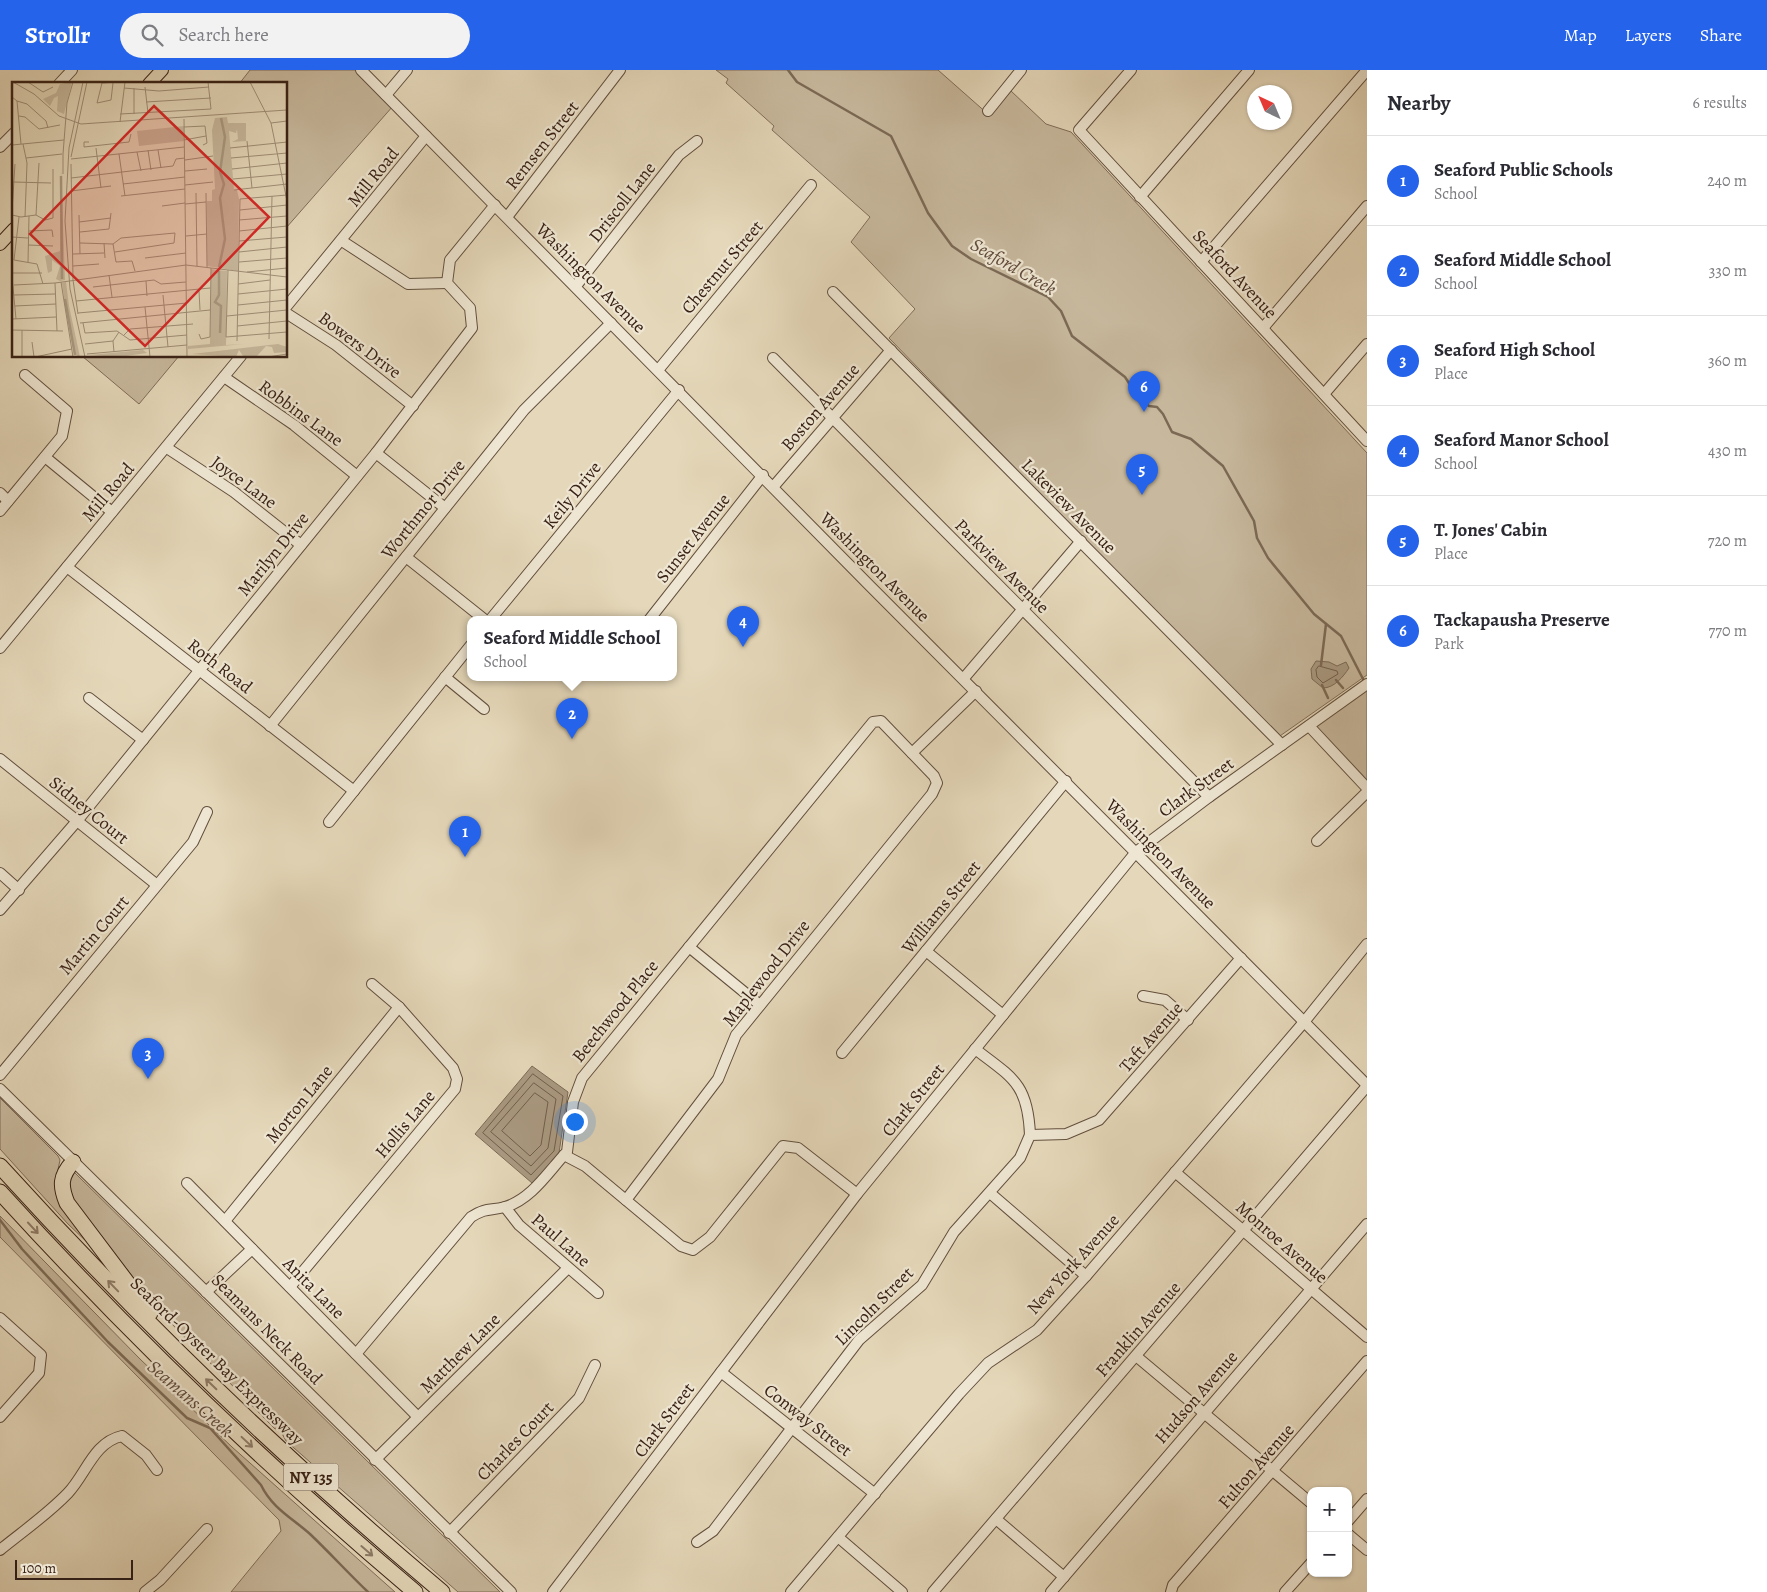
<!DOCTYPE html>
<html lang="en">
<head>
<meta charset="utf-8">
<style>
  :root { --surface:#fff; --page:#f2f2f3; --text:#2b2b33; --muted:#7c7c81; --line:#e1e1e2; --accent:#2563eb }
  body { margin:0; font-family:Alegreya,serif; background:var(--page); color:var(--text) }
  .controls { position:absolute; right:15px; bottom:15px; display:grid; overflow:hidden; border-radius:10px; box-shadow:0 1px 4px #0004 }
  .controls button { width:45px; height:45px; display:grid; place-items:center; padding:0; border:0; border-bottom:1px solid var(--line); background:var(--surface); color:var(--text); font:25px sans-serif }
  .compass { position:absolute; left:1247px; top:15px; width:45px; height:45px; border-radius:50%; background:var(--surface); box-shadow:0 1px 4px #0004; rotate:316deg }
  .scale { position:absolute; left:15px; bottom:12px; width:118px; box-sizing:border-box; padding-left:5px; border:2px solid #382115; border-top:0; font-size:14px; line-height:18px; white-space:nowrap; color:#382115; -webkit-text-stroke:4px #eee6d2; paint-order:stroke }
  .you { position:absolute; left:574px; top:1051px; width:18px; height:18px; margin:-12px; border:4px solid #fff; border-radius:50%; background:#1a73e8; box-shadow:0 0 0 8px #1a73e833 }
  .badge { display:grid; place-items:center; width:32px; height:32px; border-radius:50%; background:var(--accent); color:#fff; font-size:16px; font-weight:700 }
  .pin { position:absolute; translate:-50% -41px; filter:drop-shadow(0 1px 2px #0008) }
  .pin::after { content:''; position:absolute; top:26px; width:18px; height:15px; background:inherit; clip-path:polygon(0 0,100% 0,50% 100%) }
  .popup { position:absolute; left:467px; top:546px; width:210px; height:65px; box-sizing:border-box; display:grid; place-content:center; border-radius:10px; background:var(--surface); filter:drop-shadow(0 1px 4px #0005); font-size:16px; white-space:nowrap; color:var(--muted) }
  .popup b { font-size:19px; color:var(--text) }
  .popup::after { content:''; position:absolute; left:50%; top:100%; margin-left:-10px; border:10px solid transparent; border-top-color:var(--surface) }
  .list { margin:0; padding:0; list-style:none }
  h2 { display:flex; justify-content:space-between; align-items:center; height:65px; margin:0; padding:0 20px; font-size:21px }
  h2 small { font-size:16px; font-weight:400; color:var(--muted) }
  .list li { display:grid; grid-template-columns:32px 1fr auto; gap:15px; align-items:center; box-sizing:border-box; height:90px; padding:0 20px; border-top:1px solid var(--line) }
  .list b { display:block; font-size:19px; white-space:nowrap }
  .list p { margin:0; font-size:16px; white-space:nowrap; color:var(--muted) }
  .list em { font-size:16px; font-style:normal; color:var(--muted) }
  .icon { flex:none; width:28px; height:28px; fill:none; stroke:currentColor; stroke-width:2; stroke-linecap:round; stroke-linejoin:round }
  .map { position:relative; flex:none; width:1367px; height:1522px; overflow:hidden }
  header { display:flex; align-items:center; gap:30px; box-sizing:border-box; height:70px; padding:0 25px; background:var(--accent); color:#fff }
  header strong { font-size:24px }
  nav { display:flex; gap:28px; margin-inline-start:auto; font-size:18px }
  .search { width:350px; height:45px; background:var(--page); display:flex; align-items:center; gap:12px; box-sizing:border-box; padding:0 18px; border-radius:28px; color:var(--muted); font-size:19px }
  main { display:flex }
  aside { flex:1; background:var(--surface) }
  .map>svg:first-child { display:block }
  .green { fill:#c8b99e; stroke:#806d5a }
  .water { fill:#aa9a82; stroke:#7c6a56 }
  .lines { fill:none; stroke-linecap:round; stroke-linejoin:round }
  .shore { stroke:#715e4c; stroke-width:1 }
  .stream { stroke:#7c6a56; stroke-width:2.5 }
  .minor-casing { stroke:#634f3e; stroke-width:12 }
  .major-casing { stroke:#382115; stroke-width:14 }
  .highway-casing { stroke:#382115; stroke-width:17 }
  .minor { stroke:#eee6d2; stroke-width:10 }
  .major { stroke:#e5d8ba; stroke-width:12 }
  .highway { stroke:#e5d8ba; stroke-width:15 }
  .oneway { stroke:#8e7c68 }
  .labels { text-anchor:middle; stroke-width:4.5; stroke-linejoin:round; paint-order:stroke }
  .shield { fill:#eee6d2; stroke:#6f5c4e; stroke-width:1 }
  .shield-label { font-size:16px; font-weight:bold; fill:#382115 }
  .street-label { font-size:18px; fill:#382115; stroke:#eee6d2 }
  .water-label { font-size:19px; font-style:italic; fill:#604b3b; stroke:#eee6d2 }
  .inset-river { fill:none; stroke:#aa9a82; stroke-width:2.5 }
  .inset-road { fill:none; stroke:#a08f78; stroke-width:1 }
  .view { fill:#d62828; fill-opacity:0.15; stroke:#d62828; stroke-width:2.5 }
  .inset-edge { fill:none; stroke:#382115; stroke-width:2.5 }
</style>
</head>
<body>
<header>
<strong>Strollr</strong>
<div class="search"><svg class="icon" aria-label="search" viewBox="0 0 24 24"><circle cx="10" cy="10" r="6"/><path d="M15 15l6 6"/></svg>Search here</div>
<nav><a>Map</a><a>Layers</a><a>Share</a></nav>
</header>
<main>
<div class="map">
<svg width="1367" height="1522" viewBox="0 0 1367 1522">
  <rect width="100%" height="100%" fill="#e5d8ba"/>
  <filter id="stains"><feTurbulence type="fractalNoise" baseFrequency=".004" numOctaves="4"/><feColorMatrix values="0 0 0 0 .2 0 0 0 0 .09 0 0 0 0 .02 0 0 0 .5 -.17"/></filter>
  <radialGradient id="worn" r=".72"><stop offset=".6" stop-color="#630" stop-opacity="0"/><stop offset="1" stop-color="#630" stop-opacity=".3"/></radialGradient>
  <!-- green -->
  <g class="green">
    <path d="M250 0H358L393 36 286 158V14H239Z"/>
    <path d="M716 0H938L989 45 1011 21 1046 54 1071 62 1367 383V605L1277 668 889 268 915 239 851 172 870 147 772 60 774 56 726 13 728 9Z"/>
    <path d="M82 286H179L139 334Z"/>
    <path d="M1367 620V714L1314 658Z"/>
    <path d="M0 1028 58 1086 60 1090 56 1109 90 1175 68 1154 0 1079Z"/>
    <path d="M71 1101 74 1102 500 1522H458L286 1371 279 1358 275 1359 166 1248 66 1124Z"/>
    <path d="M0 1146 140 1289 232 1377 395 1522H231L281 1461 279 1450 0 1167Z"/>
  </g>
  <!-- water -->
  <g class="water">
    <path d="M1316 591 1329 592 1337 596 1346 592 1349 598C1343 607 1334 618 1323 618L1312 609 1311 599Z"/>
    <path d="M532 996 568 1022 559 1083 532 1113 475 1064Z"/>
  </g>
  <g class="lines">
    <!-- shore -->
    <g class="shore">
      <path d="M1319 596 1337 601 1338 604 1323 613 1317 607 1316 600Z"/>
      <path d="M533 1004 563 1026 554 1081 531 1105 483 1063Z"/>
      <path d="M534 1013 556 1029 548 1078 531 1096 491 1062Z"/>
      <path d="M535 1023 548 1032 541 1075 530 1086 502 1061Z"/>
    </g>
    <!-- stream -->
    <g class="stream">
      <path d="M788 0 797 12 891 66 928 143 952 176 971 189 1048 227 1061 241 1072 266 1125 307 1138 327 1149 336 1157 337 1163 344 1172 362 1191 369 1223 396 1254 451 1257 468 1268 488 1314 544 1341 566 1363 609"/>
      <path d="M1321 595 1326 554"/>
      <path d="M1336 610 1343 618"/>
      <path d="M1322 615 1328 628"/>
      <path d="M0 1150 22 1179 108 1272 187 1348 210 1358 261 1415C272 1438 292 1448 310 1464 330 1483 348 1503 368 1522"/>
    </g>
    <defs>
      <g id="minor">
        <path d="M361 0 870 516 1367 1015"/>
        <path d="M1131 0 1079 60 1367 371"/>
        <path d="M59 14 72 0"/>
        <path d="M386 25 407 0"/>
        <path d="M988 41 1021 0"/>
        <path d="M0 77 14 63"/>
        <path d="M1140 127 1249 0"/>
        <path d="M507 147 620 0"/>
        <path d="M342 171 408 214 447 213"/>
        <path d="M1201 192 1367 0"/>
        <path d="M576 216 679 85 697 71"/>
        <path d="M833 222 1282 675"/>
        <path d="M286 237 426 66"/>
        <path d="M286 243 336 275 413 336"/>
        <path d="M1263 258 1367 136"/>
        <path d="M773 288 1209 727"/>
        <path d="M659 299 811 115"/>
        <path d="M224 307 294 355 357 406"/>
        <path d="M1324 324 1367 274"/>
        <path d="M167 378 234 422 301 475"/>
        <path d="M376 383 445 438"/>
        <path d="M45 387 112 442"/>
        <path d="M774 416 891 280"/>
        <path d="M0 423 8 431"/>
        <path d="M0 441 62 366 67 341 25 305"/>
        <path d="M406 487 485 550"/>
        <path d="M67 497 354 721"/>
        <path d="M490 550 679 320"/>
        <path d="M649 550 763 405"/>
        <path d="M0 578 241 286"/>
        <path d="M445 607 484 639"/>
        <path d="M964 608 1081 471"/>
        <path d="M89 628 143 670"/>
        <path d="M270 656 524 340 611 253"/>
        <path d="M1309 656 1367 718"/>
        <path d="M912 683 976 621"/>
        <path d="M0 689 157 815"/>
        <path d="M329 752 471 575"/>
        <path d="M1317 771 1367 722"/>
        <path d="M0 803 19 820"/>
        <path d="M0 840 77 751 376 383 472 258 470 238 447 213 450 190 495 135"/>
        <path d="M689 877 760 935"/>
        <path d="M926 881 1003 945"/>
        <path d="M1143 926 1165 930 1188 950"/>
        <path d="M975 979C1013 1008 1028 1014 1030 1065"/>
        <path d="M842 983 1066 711"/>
        <path d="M0 1005 193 772 207 742"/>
        <path d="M0 1019 511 1522"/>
        <path d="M564 1085 585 1096 681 1176 693 1180 710 1167 783 1076 798 1078 857 1124"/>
        <path d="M1175 1102 1367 1267"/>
        <path d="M187 1113 418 1347"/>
        <path d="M990 1123 1086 1206"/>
        <path d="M505 1137 519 1155 598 1223"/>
        <path d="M225 1151 399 937"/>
        <path d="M290 1217 455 1019 457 1009 453 998 399 937 372 914"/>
        <path d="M206 1222 252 1179"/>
        <path d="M0 1248 41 1285 39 1303 0 1347"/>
        <path d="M356 1284 471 1147C487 1137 489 1141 505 1137 530 1130 547 1104 564 1085L567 1082 573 1032 582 1008 873 652 881 651 934 706 937 713 932 724 736 965 718 1009 626 1130"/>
        <path d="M1136 1286 1311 1433"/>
        <path d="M721 1302 875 1424"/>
        <path d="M375 1390 568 1198"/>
        <path d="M996 1449 1064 1507"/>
        <path d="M1348 1451 1367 1429"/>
        <path d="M449 1463 579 1328 595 1295"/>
        <path d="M1348 1464 1367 1480"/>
        <path d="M838 1467 902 1522"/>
        <path d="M697 1472 713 1461 859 1270 922 1215 954 1162 1020 1088 1030 1065 1066 1064 1099 1050 1241 888"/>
        <path d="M0 1480C22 1462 48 1444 68 1423 86 1404 94 1372 122 1366L146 1385 157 1400"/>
        <path d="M145 1522 160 1510 207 1459"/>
        <path d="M553 1522 857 1124 1136 782 1209 727 1367 614"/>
        <path d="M791 1522 959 1324 988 1293 1037 1260 1086 1206 1304 952 1367 874"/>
        <path d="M933 1522 1367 1016"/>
        <path d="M1051 1522 1367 1154"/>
        <path d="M1171 1522 1173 1515 1367 1291"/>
        <path d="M1285 1522 1311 1493"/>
      </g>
      <g id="major">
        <path d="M149 14 162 0"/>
        <path d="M0 174 14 159"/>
      </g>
      <g id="highway">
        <path d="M73 1092C60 1106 60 1116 67 1133L150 1243"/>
        <path d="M0 1096C138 1248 285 1390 442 1522"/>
        <path d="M0 1122C129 1264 268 1398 415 1522"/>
      </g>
    </defs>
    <!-- minor casing -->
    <use href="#minor" class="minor-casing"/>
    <!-- major casing -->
    <use href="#major" class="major-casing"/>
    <!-- highway casing -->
    <use href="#highway" class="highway-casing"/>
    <!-- minor -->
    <use href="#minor" class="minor"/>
    <!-- major -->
    <use href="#major" class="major"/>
    <!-- highway -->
    <use href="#highway" class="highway"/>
  </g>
  <!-- one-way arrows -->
  <defs><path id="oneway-shaft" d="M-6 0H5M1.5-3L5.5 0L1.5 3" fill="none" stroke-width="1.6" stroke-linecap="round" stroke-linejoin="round" transform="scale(1.25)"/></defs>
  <g class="oneway">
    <use href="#oneway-shaft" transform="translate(33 1158) rotate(47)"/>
    <use href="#oneway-shaft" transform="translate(113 1216) rotate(-134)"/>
    <use href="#oneway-shaft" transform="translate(211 1314) rotate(-136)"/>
    <use href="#oneway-shaft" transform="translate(247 1372) rotate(43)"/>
    <use href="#oneway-shaft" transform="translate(367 1481) rotate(41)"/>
  </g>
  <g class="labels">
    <!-- shield labels -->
    <rect class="shield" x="283.5" y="1393.5" width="55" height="27" rx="4"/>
    <g class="shield-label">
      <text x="311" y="1413">NY 135</text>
    </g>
    <!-- street labels -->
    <g class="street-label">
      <text transform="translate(542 75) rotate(-52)" y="6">Remsen Street</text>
      <text transform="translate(373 107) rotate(-51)" y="6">Mill Road</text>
      <text transform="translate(622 132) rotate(-52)" y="6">Driscoll Lane</text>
      <text transform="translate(722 197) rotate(-50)" y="6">Chestnut Street</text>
      <text transform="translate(1235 204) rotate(47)" y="6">Seaford Avenue</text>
      <text transform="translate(591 208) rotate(45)" y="6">Washington Avenue</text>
      <text transform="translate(360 275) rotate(37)" y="6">Bowers Drive</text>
      <text transform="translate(820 337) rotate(-49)" y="6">Boston Avenue</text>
      <text transform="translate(301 343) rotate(36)" y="6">Robbins Lane</text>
      <text transform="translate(244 412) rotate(36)" y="6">Joyce Lane</text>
      <text transform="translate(108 422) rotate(-50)" y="6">Mill Road</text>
      <text transform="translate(572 425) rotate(-51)" y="6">Keily Drive</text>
      <text transform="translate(1069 436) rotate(45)" y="6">Lakeview Avenue</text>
      <text transform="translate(423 439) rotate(-51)" y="6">Worthmor Drive</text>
      <text transform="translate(693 468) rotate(-52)" y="6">Sunset Avenue</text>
      <text transform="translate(273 484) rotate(-51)" y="6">Marilyn Drive</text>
      <text transform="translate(1002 496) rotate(45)" y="6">Parkview Avenue</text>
      <text transform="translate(875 497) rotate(45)" y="6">Washington Avenue</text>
      <text transform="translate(220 596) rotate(38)" y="6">Roth Road</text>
      <text transform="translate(1196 717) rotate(-36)" y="6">Clark Street</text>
      <text transform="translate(89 740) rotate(39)" y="6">Sidney Court</text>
      <text transform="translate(1161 784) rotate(45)" y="6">Washington Avenue</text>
      <text transform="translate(941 837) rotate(-51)" y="6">Williams Street</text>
      <text transform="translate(94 865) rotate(-50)" y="6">Martin Court</text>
      <text transform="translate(766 903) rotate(-52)" y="6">Maplewood Drive</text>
      <text transform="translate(615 941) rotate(-51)" y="6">Beechwood Place</text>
      <text transform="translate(1151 967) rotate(-49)" y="6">Taft Avenue</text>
      <text transform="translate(913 1030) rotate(-51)" y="6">Clark Street</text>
      <text transform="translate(299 1034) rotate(-51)" y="6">Morton Lane</text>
      <text transform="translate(405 1054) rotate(-50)" y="6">Hollis Lane</text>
      <text transform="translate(561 1170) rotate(41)" y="6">Paul Lane</text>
      <text transform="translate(1282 1172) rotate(41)" y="6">Monroe Avenue</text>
      <text transform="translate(1073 1194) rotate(-48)" y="6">New York Avenue</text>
      <text transform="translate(314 1218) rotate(45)" y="6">Anita Lane</text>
      <text transform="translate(874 1236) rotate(-45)" y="6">Lincoln Street</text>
      <text transform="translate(267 1259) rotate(45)" y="6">Seamans Neck Road</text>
      <text transform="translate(1138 1259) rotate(-49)" y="6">Franklin Avenue</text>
      <text transform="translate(460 1283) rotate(-45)" y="6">Matthew Lane</text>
      <text transform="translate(217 1291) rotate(44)" y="6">Seaford-Oyster Bay Expressway</text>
      <text transform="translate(1196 1327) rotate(-49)" y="6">Hudson Avenue</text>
      <text transform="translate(664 1350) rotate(-53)" y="6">Clark Street</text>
      <text transform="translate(808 1350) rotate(38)" y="6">Conway Street</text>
      <text transform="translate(515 1371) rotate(-46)" y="6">Charles Court</text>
      <text transform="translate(1256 1396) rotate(-49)" y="6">Fulton Avenue</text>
    </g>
    <!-- water labels -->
    <g class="water-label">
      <text transform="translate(1014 196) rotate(30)" y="7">Seaford Creek</text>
      <text transform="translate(191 1328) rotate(41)" y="7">Seamans Creek</text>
    </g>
  </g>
  <!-- overview -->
  <g transform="translate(12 12)">
    <rect width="275" height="275" fill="#e5d8ba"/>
    <path d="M60 0 52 32 45 29 46 14 42 16 38 24 31 17 44 11 48 2ZM215 35 216 41H234V59L220 60 226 57 225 47 224 51 217 49 222 108H225L227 117 226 189 195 184V119H200V108L203 107 200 48 203 36ZM172 44V59L127 64 125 49ZM49 86 53 198 48 199 44 197 48 184 40 178V189L36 191 33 174 48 169ZM199 187 215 189 214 263 232 262 176 267V264L198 262ZM54 200 57 224 68 275H62L66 274 62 272 52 216 50 201ZM266 262 275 265V270L262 271 260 265 254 264 245 274H231L227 268 224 275 180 272ZM131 268 135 271 107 275 77 273Z" fill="#c8b99e"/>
    <path class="inset-river" d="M49 94 50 197M207 185 213 157 208 116 212 102 208 90 213 55 209 36M207 189V213L203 220 209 224 208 251M53 217 63 273"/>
    <path class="inset-road" d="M1 0 22 12 47 34 69 42 275 28M16 0 31 10 41 5M71 0 57 66 53 139 58 207 73 275M238 0 259 41 275 119M90 1 85 21 99 18 101 1M90 1 106 0M133 5 136 31M112 6 147 9 197 5M122 6V32M0 15 5 19 9 62M5 19 15 22 34 39 36 46M134 20 199 16M108 32 199 27 196 0M7 34 13 35 27 47 48 43M172 37 175 275M108 40 113 0M259 41 275 39M172 45 193 44 195 61 191 63M172 58 194 54M235 59 240 106M77 60H72V65L117 60 119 52M11 62 15 81 13 135M0 63 52 58M84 66 89 106M218 66 275 60M136 68 139 88M146 68 149 86M125 70 129 89M51 72 55 21 61 0M51 72V92M107 72 113 114M59 75 75 0M14 76 50 72M219 76 275 71M59 77 172 65M173 78 201 74M59 82 61 198 66 232M220 87 275 81M173 89 195 87M59 96 161 84 164 77 173 76M221 97 275 92M1 100 39 101M111 102 173 95M173 103 201 100M222 108 275 102M59 109 99 104M184 111 185 184M194 111 195 185M109 114 173 107M173 122 194 120M150 124 173 121M228 128 275 123M0 129 3 82M0 133 9 135 24 133 33 138 41 136V87M24 133 27 81M67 133 68 172M227 138 275 134M67 140 99 136M17 149 40 148 41 155M227 149 275 144M68 150 97 147 99 131M174 154 195 152M0 155 16 156M227 159 275 155M68 161 101 162 109 156 163 151 162 161 103 170M92 161 93 176M101 162 104 180 120 179 123 189M16 163 41 164M227 170 275 165M61 172 92 171M133 176 174 171M2 178 25 182 31 202M2 178 7 135M16 180 17 134M227 180 275 176M61 184 87 182M216 188 214 255 275 250M235 190 275 186M0 191H30M97 193 100 215M0 195 4 237M134 199 135 214M49 200 61 275M43 201 45 249M226 202 258 198M2 203 43 201 174 183 275 195M81 205 142 198 149 202 174 200M187 209 188 228M226 212 275 207M2 213 43 212M151 213 156 265M64 219 198 206M226 223 275 218M3 224 44 222M133 225 138 275M66 231 175 221M215 234 275 228M0 237 44 235M68 241 198 228M71 241 73 251 105 249 118 258 175 253M225 244 275 239M0 248 51 249M10 248V275M187 252 189 257 198 255 199 186M111 254 118 247 181 242M257 257 260 114M225 259 228 117 275 113M20 260 22 275M73 262 101 259M102 270 101 259 107 250M75 272 175 263M23 275 60 267M256 275 275 272"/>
    <path class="view" d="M142 24 257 135 133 264 18 152Z"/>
    <rect width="275" height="275" class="inset-edge"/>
  </g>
  <rect width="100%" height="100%" filter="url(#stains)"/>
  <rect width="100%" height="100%" fill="url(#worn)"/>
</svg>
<div class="controls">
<button>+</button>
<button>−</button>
</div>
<svg class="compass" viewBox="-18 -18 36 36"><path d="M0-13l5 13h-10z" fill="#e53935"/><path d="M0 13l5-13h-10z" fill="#7c7c81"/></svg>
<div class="scale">100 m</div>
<div class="you"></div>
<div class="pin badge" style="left:465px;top:787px">1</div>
<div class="pin badge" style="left:572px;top:669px">2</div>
<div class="popup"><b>Seaford Middle School</b>School</div>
<div class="pin badge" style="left:148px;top:1009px">3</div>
<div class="pin badge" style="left:743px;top:577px">4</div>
<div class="pin badge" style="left:1142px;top:425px">5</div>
<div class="pin badge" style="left:1144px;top:342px">6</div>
</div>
<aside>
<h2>Nearby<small>6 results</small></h2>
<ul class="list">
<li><span class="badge">1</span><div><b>Seaford Public Schools</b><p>School</p></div><em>240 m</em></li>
<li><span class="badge">2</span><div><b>Seaford Middle School</b><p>School</p></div><em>330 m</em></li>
<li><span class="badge">3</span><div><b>Seaford High School</b><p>Place</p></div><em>360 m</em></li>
<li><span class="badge">4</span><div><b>Seaford Manor School</b><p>School</p></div><em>430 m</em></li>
<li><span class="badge">5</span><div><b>T. Jones' Cabin</b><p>Place</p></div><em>720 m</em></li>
<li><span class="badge">6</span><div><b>Tackapausha Preserve</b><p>Park</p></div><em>770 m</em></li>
</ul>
</aside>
</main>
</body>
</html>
